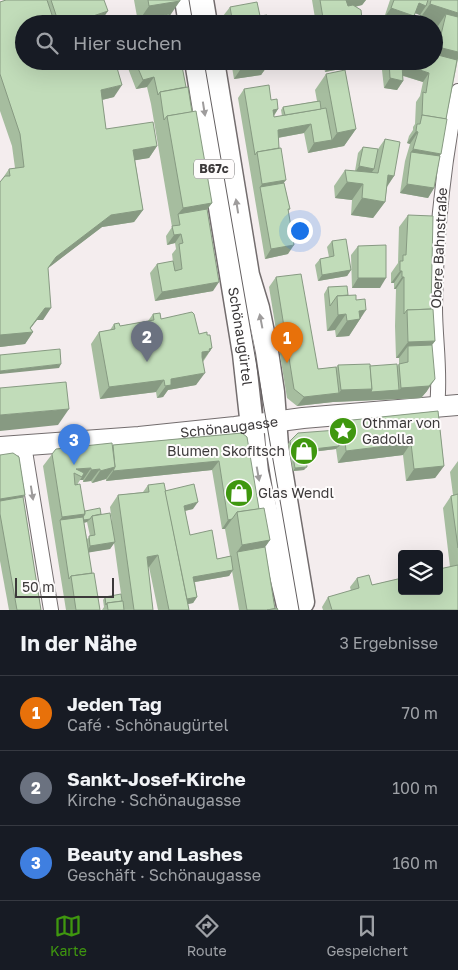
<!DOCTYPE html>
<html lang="de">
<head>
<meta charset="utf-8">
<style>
  :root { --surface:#171b24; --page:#20242c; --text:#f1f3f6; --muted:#9ea1a6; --line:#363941; --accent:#3f970f }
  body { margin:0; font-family:"Golos Text",sans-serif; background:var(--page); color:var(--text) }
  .controls { position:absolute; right:15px; bottom:15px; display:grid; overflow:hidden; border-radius:5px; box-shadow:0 5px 20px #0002 }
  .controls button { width:45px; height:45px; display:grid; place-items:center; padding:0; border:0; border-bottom:1px solid var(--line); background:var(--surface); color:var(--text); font:25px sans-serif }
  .scale { position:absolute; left:15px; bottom:12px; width:99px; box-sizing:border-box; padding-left:5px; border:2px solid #3c393a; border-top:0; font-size:14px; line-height:18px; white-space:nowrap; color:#3c393a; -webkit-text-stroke:4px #fefcfc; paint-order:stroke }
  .you { position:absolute; left:299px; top:230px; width:18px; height:18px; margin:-12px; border:4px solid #fff; border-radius:50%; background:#1a73e8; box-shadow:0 0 0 8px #1a73e833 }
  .badge { display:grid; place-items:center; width:32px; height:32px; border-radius:50%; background:var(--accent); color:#fff; font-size:16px; font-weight:700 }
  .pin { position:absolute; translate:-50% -41px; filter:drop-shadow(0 1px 2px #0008) }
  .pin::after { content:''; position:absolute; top:26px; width:18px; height:15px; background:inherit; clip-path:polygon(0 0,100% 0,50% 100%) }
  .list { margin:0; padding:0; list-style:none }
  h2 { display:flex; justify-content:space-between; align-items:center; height:65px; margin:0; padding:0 20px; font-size:21px }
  h2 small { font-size:16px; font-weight:400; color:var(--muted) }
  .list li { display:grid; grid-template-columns:32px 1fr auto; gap:15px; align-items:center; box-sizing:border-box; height:75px; padding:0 20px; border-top:1px solid var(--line) }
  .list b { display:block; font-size:19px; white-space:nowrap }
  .list p { margin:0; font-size:16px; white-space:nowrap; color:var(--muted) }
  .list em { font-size:16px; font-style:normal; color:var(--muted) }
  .icon { flex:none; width:28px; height:28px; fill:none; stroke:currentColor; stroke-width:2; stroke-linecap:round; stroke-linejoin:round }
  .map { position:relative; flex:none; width:458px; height:610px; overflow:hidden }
  .search { position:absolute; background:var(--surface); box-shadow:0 5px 20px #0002; left:15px; right:15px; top:15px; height:55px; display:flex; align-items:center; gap:12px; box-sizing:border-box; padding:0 18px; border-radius:28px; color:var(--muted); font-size:19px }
  .sheet { height:290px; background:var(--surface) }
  nav { display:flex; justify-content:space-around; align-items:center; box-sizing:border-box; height:70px; border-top:1px solid var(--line); background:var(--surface); font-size:14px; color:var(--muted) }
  nav a { display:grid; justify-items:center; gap:2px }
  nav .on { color:var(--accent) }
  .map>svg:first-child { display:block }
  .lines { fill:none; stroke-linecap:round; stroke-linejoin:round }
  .minor-casing { stroke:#736d6e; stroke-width:16 }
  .secondary-casing { stroke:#736d6e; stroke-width:22 }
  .primary-casing { stroke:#736d6e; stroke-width:25 }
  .minor { stroke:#fff; stroke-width:14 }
  .secondary { stroke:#fff; stroke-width:20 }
  .primary { stroke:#fff; stroke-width:22 }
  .tram { stroke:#635f60; stroke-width:1 }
  .wall { fill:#a6bd9f; fill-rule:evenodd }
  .shaded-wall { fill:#879a82 }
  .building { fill:#c1dcb9; stroke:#879a82 }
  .oneway { fill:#9e9c9c }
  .labels { text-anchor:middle; stroke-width:4; stroke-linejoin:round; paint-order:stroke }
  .shield { fill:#fefcfc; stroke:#767474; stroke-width:1 }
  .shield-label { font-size:12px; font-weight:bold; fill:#3c393a }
  .street-label { font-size:14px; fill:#3c393a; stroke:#fefcfc }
  .poi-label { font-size:14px; fill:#3c393a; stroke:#fefcfc; text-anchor:start }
</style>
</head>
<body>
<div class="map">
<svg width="458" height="610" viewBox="0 0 458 610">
  <rect width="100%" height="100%" fill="#f4edee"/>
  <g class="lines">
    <defs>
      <g id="minor">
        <path d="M437 406C441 373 435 340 435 307 436 234 443 163 458 91"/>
        <path d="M24 445 51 610"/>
      </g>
      <g id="secondary">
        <path id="s1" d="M0 447 139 437 235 427 303 418 458 405"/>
      </g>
      <g id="primary">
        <path d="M186 0 190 24"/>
        <path d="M202 0 206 24"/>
        <path id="s2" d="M196 61 244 354 257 472 289 610"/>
        <path d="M213 61 248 275 258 308 267 352 273 392 277 446 303 602"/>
      </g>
    </defs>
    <!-- minor casing -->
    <use href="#minor" class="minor-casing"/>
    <!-- secondary casing -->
    <use href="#secondary" class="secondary-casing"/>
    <!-- primary casing -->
    <use href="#primary" class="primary-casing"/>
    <!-- minor -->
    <use href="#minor" class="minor"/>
    <!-- secondary -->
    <use href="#secondary" class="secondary"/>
    <!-- primary -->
    <use href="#primary" class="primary"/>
    <!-- tram -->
    <g class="tram">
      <path d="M189 0 193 24"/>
      <path d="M204 61 299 610"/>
    </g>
  </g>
  <!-- wall -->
  <g class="wall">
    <path d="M6 0H104L103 18 105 24H24L114 97 102 100 106 129 157 146 149 158 135 160 143 210 134 222 102 227 48 268 43 320H37L30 328 33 332 25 344 0 347V182L9 169 15 168 12 146 0 111V2Z"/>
    <path d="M134 0H180L169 16 171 24H140V22H138Z"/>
    <path d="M312 0H366L362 5 355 7 358 24H316Z"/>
    <path d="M390 0H458V59L446 119 434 188 428 198 400 193 405 161 410 144 407 143 409 136 413 130V127L415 124 416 102 420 96 423 82 403 76V81L397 90 384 88 381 61H434V33L438 26 434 25V24H429L418 21 420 15 415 13 409 24H403L384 18Z"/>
    <path d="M230 7 260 16 268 24H225L223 16Z"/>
    <path d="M127 61H181L186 87 193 112 212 203 207 209 213 291 155 301 150 273 157 264 173 262 172 254 176 249 175 243 167 245 166 236 172 227 151 104 147 87 136 89 126 63Z"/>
    <path d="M231 61H267L268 65 261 75 234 79Z"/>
    <path d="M323 61H372L371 63 325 72Z"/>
    <path d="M326 74 356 129 344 146 308 153 304 133 278 138 284 183 290 209 288 211V254L265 259 238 98 244 89 271 100 278 109 274 116V117L282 116 281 110 283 107 317 101 315 90Z"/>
    <path d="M385 139 394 176 387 187 385 202 373 218 351 215 352 200 335 198 334 186 345 170 355 171 358 153 363 147 378 149Z"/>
    <path d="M408 215 431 309 435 341 432 345 427 391 421 398 333 402 297 406 287 398 269 287 276 277 318 369 336 367 338 365 370 366H397L399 364V358H396L395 326 396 289H394V283H391V273L398 263 399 227Z"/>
    <path d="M332 241 351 270 347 276 318 281 315 265 320 259 329 257 327 247Z"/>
    <path d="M358 246 380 288H352L351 255Z"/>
    <path d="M328 287 348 295 360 319 349 336 336 337 335 330 327 331 324 294Z"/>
    <path d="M153 314 161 319 199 334 207 335 212 348 203 362 196 385 168 390 163 397 157 398 156 392 100 399 91 344 99 332 110 330 114 324 120 326 148 321Z"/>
    <path d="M438 411 444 466 435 478 406 481 403 455 338 463 336 449 305 453 304 470 293 471 288 444 290 441 337 430 343 421Z"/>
    <path d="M242 433 259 509 270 540 265 547 275 609 278 610H239L232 571 229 576 195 582 197 597 193 603 188 604 189 610H158L149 567 148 568 153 610H102L104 607 103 600 105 597 122 601 114 543 110 549 88 552 92 573 100 610H66L43 466 56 449 113 445ZM212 470 222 529H225L230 556 217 559 190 535 185 511 193 509 165 491 148 485 143 492 118 495 110 507 112 523 101 514 85 511 77 485 80 480H83V482L91 481 92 483 106 479V481ZM87 522 90 536 87 539 84 523Z"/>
    <path d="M0 455 23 497 41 610H9L0 561Z"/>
    <path d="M458 461V610H323L322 607 328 597 351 591 350 587 357 578 372 585 450 567 443 508 451 496 453 495 450 472Z"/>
  </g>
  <!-- shaded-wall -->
  <g class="shaded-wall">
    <path d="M346 0H366L362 5 340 10Z"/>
    <path d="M180 1 169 17 142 19 140 22H138L149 6Z"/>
    <path d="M419 3 426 6 420 15 412 12Z"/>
    <path d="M430 4 458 13V32L446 14 438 26 434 25V24H429L418 21Z"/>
    <path d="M391 8 414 16 409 24H403L384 18Z"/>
    <path d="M108 11 99 24H69Z"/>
    <path d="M438 47 458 52V59L451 70 434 61V52Z"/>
    <path d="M338 61H372L371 63 325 72 331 63Z"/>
    <path d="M402 64 429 73 423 82 395 73Z"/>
    <path d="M268 65 261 75 234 79 240 70Z"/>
    <path d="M154 77 147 87 136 89 143 80Z"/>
    <path d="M390 78 403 81 397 90 384 88Z"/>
    <path d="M122 85 114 97 93 102 101 90Z"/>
    <path d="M278 109 272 118 273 110Z"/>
    <path d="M311 124 304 133 271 139 278 130Z"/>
    <path d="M356 129 344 146 308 153 314 143 332 140 337 133Z"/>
    <path d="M416 131 418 132 410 144 407 143Z"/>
    <path d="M157 146 149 158 125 162 133 150Z"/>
    <path d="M413 149 441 154 433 166 411 152Z"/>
    <path d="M359 166 374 169 370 175 355 173Z"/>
    <path d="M388 175 394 176 383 192Z"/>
    <path d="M286 180 277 192 260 187 262 184Z"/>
    <path d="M347 182 363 184 352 200 335 198Z"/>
    <path d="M407 184 434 188 428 198 400 193Z"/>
    <path d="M362 198 385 202 373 218 351 215Z"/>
    <path d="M212 203 200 219 178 214 183 208Z"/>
    <path d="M143 210 134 222 102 227 47 269 56 257 111 215Z"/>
    <path d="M181 234 175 243 167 245 174 235Z"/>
    <path d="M294 245 288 254 265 259 271 249Z"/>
    <path d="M351 270 347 276 318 281 322 275Z"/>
    <path d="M400 271H402L394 283H391Z"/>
    <path d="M402 277H404L396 289H394Z"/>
    <path d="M358 278H386L380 288H352Z"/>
    <path d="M219 282 213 291 155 301 162 292Z"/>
    <path d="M45 308H51L43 320H37L27 333 33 332 25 344 0 347V335Z"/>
    <path d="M366 310 349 336 336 337 347 321 359 311Z"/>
    <path d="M346 314 335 330 327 331 338 315Z"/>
    <path d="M435 341 423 357 408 346 399 358H396L408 342Z"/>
    <path d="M212 348 201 363 202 352Z"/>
    <path d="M61 364 59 368 0 374V371Z"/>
    <path d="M205 373 196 385 168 390 163 397 157 398 171 379Z"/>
    <path d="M435 379 427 391 421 398 333 402 297 406 304 397 339 393 341 390 372 389 399 390 401 388Z"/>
    <path d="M164 380 156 392 100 399 109 387Z"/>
    <path d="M69 409 58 425 0 431V415Z"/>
    <path d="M411 443 403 455 338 463 346 451Z"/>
    <path d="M339 446 336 449 302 453 305 450Z"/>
    <path d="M219 461 212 470 106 481 113 471Z"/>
    <path d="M444 466 435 478 406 481 414 469Z"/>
    <path d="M115 467 106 479 92 483 100 471Z"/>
    <path d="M307 467 304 470 293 471 295 468Z"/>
    <path d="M91 468 83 480H80L82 477 76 469Z"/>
    <path d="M100 469 91 481 83 482 91 470Z"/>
    <path d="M25 495 16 507 0 509V499Z"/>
    <path d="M198 502 193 509 179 512 184 506Z"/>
    <path d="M85 514 77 526 60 520 62 517Z"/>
    <path d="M90 519 87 522 81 523 83 520Z"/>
    <path d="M232 519 225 529H222L228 520Z"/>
    <path d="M270 540 258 557 237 552 242 545Z"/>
    <path d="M115 542 110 549 86 553 90 546Z"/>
    <path d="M158 555 149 567 139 569 147 557Z"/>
    <path d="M233 570 229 576 189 583 193 577Z"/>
    <path d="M197 597 193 603 178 606 182 600Z"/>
  </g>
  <!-- building -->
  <g class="building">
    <path d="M6 0H47L55 24H24V61H115L122 85 101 90 106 129 153 122 157 146 133 150 143 210 111 215 56 257 48 268 51 308H45L30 328 33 332 0 335V182L5 176H10L9 169 24 167 20 134 0 74V2Z"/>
    <path d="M51 0H104L108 11 69 24H59Z"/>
    <path d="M148 0H180V1L149 6Z"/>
    <path d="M320 0H347H346L348 6 353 5 361 10 362 19 358 24H324Z"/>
    <path d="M394 0H428L426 6 419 3 414 16 391 8Z"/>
    <path d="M431 0H458V13L430 4Z"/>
    <path d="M257 2 260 16 267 15 268 24H233L230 7Z"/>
    <path d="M169 14 171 24H143L142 19Z"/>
    <path d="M446 14 458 17V52L438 47Z"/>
    <path d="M103 16 105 24H79Z"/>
    <path d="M434 54 457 60 446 119 422 115V116L423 92 426 93 429 73 402 64 403 81 390 78 389 61H434Z"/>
    <path d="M135 61H181L186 87 160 92 158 95 154 77 143 80Z"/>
    <path d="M239 61H267L268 65 240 70Z"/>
    <path d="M345 70 356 129 337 133 326 74Z"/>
    <path d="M269 85 271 100 277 99 278 109 273 110 274 117 326 108 332 140 314 143 311 124 278 130 279 148 257 152 255 155 244 89Z"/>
    <path d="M188 87 192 112 167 116 164 120 160 92Z"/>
    <path d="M320 101 321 109 285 115 283 107Z"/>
    <path d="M196 111 212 203 183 208 167 116Z"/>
    <path d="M422 115 447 119 441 154 413 149 418 132 416 131 417 124H420Z"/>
    <path d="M385 139 400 142 394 176 388 175 385 202 362 198 363 184 347 182 345 170 378 173Z"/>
    <path d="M363 147 378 149 374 169 359 166Z"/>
    <path d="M281 148 286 180 262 184 257 152Z"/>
    <path d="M411 152 440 156 434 188 407 184Z"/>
    <path d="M284 183 290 209H288L294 245 271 249 260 187Z"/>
    <path d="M207 209 219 282 162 292 157 264 173 261 175 271 182 269 179 244 183 243 181 234 174 235 172 226 180 225 178 214Z"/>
    <path d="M408 215 433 216 431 309 407 310 404 314V277H402V271H400V261H403V255H406Z"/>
    <path d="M346 239 351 270 322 275 320 259 334 256 332 241Z"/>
    <path d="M386 245V278H358V246Z"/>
    <path d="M301 274 318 369 336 367 339 393 304 397 294 389 276 277Z"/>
    <path d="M347 286 348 295 337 296 330 306 328 287Z"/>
    <path d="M356 295V300L365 299 366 310 359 311 360 319 347 321 346 314 338 315 337 296Z"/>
    <path d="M433 309 435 341 408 342 407 310Z"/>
    <path d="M192 312 194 314 199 334 207 332V335H210L212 348 209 349 210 351 202 352V357L205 373 171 379V385L165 386 164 380 109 387 99 332 115 329 114 324 119 323 120 326 154 320 153 314 160 313 161 319Z"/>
    <path d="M432 345 435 379 429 386 401 388 399 364 408 362V346Z"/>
    <path d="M60 349 61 364 0 371V355Z"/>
    <path d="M370 364 372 389 341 390 338 365Z"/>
    <path d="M397 364 399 390 371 392 372 389 370 366Z"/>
    <path d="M66 382 69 409 0 415V388Z"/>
    <path d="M438 411 444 466 414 469 411 443 346 451 343 421Z"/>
    <path d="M337 430 339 446 305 450 307 467 295 468 290 441 298 433Z"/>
    <path d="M242 433 247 437 259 509 237 512 232 519 228 520 219 461 113 471 115 467 113 445Z"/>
    <path d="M112 443 115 467 100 471V469L91 470V468L76 469 84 473 82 477 74 473 75 485 80 484 85 514 62 517 52 454 56 449Z"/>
    <path d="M13 453 19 457 25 495 0 499V455Z"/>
    <path d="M164 483 189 610H169L158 555 147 557 153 610H134L118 495 149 492 148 485Z"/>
    <path d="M194 484 198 502 184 506 190 535 212 530 217 559 231 556 233 570 193 577 197 597 187 599 165 491Z"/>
    <path d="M458 494V548L451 496Z"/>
    <path d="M23 497 41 610H17L0 514V501Z"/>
    <path d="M100 508 101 514 92 516 90 519 84 520 83 517 85 514V511Z"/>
    <path d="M264 508 270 540 242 545 237 512Z"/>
    <path d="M110 513 115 542 90 546 89 536 95 535 92 516Z"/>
    <path d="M83 517 92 573 71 576 69 579 60 520Z"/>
    <path d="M265 547 275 609 267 610H247L237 552Z"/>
    <path d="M458 565V610H332L328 597 359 588 357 578 369 575 372 585 402 578V591H439V569Z"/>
    <path d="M94 573 100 610H76L71 576Z"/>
    <path d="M121 594 122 601 107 603 106 605 105 597Z"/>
    <path d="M123 601 124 610H108L107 603Z"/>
    <path d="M277 608 278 610H267Z"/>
  </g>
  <!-- one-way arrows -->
  <defs><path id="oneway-solid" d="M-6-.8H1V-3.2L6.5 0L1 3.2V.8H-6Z" transform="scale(1.25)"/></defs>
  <g class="oneway">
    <use href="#oneway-solid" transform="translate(204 109) rotate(81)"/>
    <use href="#oneway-solid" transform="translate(237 206) rotate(-99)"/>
    <use href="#oneway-solid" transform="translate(261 321) rotate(-101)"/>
    <use href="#oneway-solid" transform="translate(258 474) rotate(80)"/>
    <use href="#oneway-solid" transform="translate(32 493) rotate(81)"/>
  </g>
  <!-- icons -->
  <defs>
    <symbol id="sight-disc" viewBox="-11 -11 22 22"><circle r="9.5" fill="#3f970f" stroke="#fefcfc"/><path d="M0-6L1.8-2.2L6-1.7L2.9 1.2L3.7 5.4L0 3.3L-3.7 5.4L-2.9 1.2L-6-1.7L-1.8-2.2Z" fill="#fff"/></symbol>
    <symbol id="shop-disc" viewBox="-11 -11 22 22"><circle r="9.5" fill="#3f970f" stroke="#fefcfc"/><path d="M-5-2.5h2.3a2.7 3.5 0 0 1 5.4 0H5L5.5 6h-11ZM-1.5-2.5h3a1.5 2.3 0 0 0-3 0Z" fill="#fff"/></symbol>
  </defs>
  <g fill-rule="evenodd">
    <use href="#sight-disc" x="327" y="415" width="32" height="32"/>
    <use href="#shop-disc" x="288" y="435" width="32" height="32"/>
    <use href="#shop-disc" x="223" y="477" width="32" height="32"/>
  </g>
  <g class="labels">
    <!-- shield labels -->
    <rect class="shield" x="194" y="159.5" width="40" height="19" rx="4"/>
    <g class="shield-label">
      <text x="214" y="173">B67c</text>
    </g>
    <!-- street labels -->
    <g class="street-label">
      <text transform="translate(439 248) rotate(-87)" y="5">Obere Bahnstraße</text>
      <text dy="5" stroke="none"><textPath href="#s2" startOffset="279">Schönaugürtel</textPath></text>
      <text dy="5" stroke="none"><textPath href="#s1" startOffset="230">Schönaugasse</textPath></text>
    </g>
    <!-- poi labels -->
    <g class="poi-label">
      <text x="362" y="428">Othmar von<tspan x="362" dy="16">Gadolla</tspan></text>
      <text x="285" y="456" text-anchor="end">Blumen Skofitsch</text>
      <text x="258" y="498">Glas Wendl</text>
    </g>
  </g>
</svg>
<div class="controls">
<button><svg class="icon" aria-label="layers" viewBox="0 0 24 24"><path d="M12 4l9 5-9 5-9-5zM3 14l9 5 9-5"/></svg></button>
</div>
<div class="scale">50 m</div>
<div class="you"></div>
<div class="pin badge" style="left:287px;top:363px;background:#e8710a">1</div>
<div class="pin badge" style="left:147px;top:362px;background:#6b7280">2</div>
<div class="pin badge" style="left:74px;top:465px;background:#3f7fe0">3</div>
<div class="search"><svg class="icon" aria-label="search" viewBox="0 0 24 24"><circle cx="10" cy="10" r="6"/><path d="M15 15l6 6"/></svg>Hier suchen</div>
</div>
<section class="sheet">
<h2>In der Nähe<small>3 Ergebnisse</small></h2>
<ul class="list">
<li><span class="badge" style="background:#e8710a">1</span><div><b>Jeden Tag</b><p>Café · Schönaugürtel</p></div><em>70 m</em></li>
<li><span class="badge" style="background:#6b7280">2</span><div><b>Sankt-Josef-Kirche</b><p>Kirche · Schönaugasse</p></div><em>100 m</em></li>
<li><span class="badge" style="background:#3f7fe0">3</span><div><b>Beauty and Lashes</b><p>Geschäft · Schönaugasse</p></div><em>160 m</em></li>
</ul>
</section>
<nav>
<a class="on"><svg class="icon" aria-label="map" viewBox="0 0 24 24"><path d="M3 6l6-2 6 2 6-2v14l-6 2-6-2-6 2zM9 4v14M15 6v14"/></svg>Karte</a>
<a><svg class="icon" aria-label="directions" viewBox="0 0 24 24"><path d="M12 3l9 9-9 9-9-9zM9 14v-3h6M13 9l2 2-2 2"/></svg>Route</a>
<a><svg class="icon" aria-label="saved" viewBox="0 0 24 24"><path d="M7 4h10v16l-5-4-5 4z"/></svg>Gespeichert</a>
</nav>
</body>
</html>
